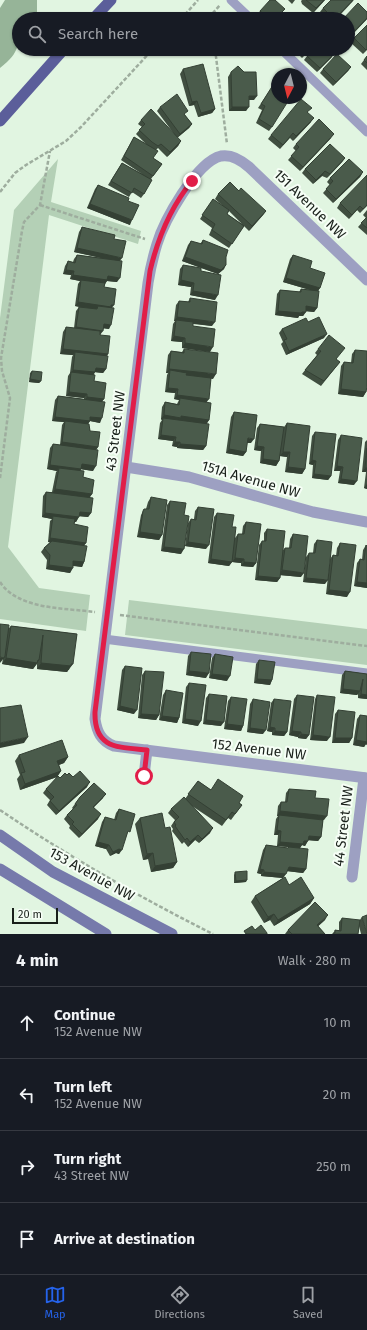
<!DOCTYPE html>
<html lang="en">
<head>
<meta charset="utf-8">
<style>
  :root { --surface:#171b24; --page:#242831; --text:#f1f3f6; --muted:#9ea1a6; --line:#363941; --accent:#2563eb }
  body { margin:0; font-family:"Fira Sans",sans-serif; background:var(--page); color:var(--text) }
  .compass { position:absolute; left:271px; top:68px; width:36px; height:36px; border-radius:50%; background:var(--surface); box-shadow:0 1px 3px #0004; rotate:187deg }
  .scale { position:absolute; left:12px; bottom:10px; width:46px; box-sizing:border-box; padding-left:4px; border:2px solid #19201a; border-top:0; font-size:11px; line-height:14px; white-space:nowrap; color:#19201a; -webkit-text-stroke:3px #f6fef6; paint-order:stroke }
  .stop { position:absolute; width:12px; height:12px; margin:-9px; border:3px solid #e11d48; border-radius:50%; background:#fff }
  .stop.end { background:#e11d48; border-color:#fff; box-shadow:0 1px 4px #0008 }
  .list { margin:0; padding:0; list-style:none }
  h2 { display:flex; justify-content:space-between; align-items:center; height:52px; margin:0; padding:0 16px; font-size:17px }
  h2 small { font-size:13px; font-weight:400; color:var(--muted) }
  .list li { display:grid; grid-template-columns:26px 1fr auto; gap:12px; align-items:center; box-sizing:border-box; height:72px; padding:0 16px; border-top:1px solid var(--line) }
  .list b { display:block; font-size:15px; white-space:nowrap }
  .list p { margin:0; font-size:13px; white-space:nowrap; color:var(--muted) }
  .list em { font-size:13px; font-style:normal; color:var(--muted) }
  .icon { flex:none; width:22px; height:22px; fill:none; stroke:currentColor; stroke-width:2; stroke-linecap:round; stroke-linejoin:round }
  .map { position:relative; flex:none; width:367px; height:934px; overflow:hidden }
  .search { position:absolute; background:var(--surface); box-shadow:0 1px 3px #0004; left:12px; right:12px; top:12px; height:44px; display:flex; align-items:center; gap:10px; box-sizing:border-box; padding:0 14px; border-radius:22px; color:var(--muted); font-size:15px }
  .sheet { height:340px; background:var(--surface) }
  nav { display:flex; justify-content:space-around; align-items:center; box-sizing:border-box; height:56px; border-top:1px solid var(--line); background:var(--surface); font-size:11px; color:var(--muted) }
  nav a { display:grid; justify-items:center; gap:2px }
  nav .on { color:var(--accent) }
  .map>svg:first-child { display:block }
  .green { fill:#b4d0b6 }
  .forest { fill:#96b498 }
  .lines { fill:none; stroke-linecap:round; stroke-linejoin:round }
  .path { stroke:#9ead9e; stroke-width:2.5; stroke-dasharray:4 2; stroke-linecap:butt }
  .service { stroke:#9da0c2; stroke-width:9 }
  .minor { stroke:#9da0c2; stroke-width:11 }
  .secondary { stroke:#767aab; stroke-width:11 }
  .primary { stroke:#5b5e9a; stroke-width:11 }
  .wall { fill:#404e40; fill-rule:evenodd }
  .shaded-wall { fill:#344034 }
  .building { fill:#4a5b4b; stroke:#344034 }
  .route { stroke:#e11d48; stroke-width:5 }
  .labels { text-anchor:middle; stroke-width:4; stroke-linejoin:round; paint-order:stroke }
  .street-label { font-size:14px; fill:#19201a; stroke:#f6fef6 }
</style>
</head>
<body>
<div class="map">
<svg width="367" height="934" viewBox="0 0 367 934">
  <rect width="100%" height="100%" fill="#e1f5e1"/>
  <!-- green -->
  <g class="green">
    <path d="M58 159 51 202 141 231 138 244 49 215 8 547 39 588 90 595 86 631 0 619V318L14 210Z"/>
    <path d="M129 600 367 629V665L125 635Z"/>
  </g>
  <!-- forest -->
  <path class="forest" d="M5 0H37V19H19C19 43 21 52 0 68V8Z"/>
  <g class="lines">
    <!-- path -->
    <g class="path">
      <path d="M181 19 198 0"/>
      <path d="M211 19 212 14 220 5"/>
      <path d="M215 49 227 144"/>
      <path d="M0 192 15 173 26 165 66 141 81 127 153 49"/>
      <path d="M40 205 145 239"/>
      <path d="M0 478 10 398 2 371 1 358 22 231 24 222 40 205 50 151"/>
      <path d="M0 582C18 610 66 608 95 612"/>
      <path d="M120 615 367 646"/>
      <path d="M0 810C68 856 139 897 213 934"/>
    </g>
    <!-- service -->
    <g class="service">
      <path d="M231 0 251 19"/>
      <path d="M281 49 367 132"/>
      <path d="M104 639 367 673"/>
    </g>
    <!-- minor -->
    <g class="minor">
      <path d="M367 280 249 167C241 160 232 154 221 156 196 162 164 221 157 244 153 257 150 270 148 283L95 719C97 732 101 741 114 746L367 778"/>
      <path d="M126 467 189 477 313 512 367 522"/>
      <path d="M144 776 147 750"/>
      <path d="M352 877 364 778"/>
    </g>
    <!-- secondary -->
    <g class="secondary">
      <path d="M0 835 53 872 172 934"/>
      <path d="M0 869 106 934"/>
    </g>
    <!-- primary -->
    <g class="primary">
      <path d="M93 19 111 0"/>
      <path d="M0 121 64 49"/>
    </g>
  </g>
  <!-- wall -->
  <g class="wall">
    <path d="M288 0H295L292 4Z"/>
    <path d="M302 0H325L313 13 302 4 301 1Z"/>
    <path d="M354 0 336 19H327L320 12 323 8Z"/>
    <path d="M260 11 282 13 276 19H262L257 15Z"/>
    <path d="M367 12V19L348 39V19Z"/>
    <path d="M367 25V50L363 54 351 43 354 38Z"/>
    <path d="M293 49H310L302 58Z"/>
    <path d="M334 54 331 58 317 72 304 60 307 56Z"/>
    <path d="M367 56V70L361 64Z"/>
    <path d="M351 67 348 71 333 86 320 73 323 69Z"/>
    <path d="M183 69 215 109 212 113 198 117 194 105 189 106 180 74Z"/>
    <path d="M231 72 254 100H249L246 111H229L228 77Z"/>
    <path d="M270 90 272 127 269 131 256 123 262 110 258 108Z"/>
    <path d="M160 107 185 115 192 124 189 128 177 138 181 141 178 146 167 157 158 148 156 150 153 158 162 164 151 179 144 194 141 198 132 192 129 197 108 185 122 163 142 174 121 160 134 137 147 145 136 134 142 127 138 124 141 120 174 134 157 111Z"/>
    <path d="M308 113 311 122 293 141 290 138 280 149 268 139 271 135Z"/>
    <path d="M331 138 300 171 288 160 296 151 293 148 296 144Z"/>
    <path d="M345 158 342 162 327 178 322 176 313 184 302 173 305 169Z"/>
    <path d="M363 172 360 177 333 203 323 193 330 185 327 182 330 178Z"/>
    <path d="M98 185 128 201 130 225 87 208 95 189Z"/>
    <path d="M239 191 266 211 263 215 249 231 244 226 229 248 209 235 212 228 200 219 213 199 224 207 215 199 218 194ZM229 211 242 224 227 214Z"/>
    <path d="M340 203 367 206 360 213 357 210 349 219 337 208Z"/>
    <path d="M367 210V235L358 227 366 218 363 215Z"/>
    <path d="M82 227 114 239 119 261 117 282 107 281 105 284 104 287 112 308 109 329 103 328 100 335 108 354 106 356V369L103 373 95 372 94 374V381L104 399 102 401 100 423 90 421 88 424 90 431 98 447 96 450 93 471 81 469 80 471 92 494 90 497 91 513 88 517 79 516 76 522H75L74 524 86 543 84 545V562L82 567 73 566 70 573 46 569 47 560 41 552 44 548 50 542H48L50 521 52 519 42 517 43 496 46 492H52L56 472 57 471 47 469 50 448 53 444 60 445 62 425 64 422 52 421 55 400 58 396 84 399V398L66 396 68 376 70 373 72 357 73 355 60 354 63 332 66 327 74 328 76 311 79 307 75 306 78 284 80 281 70 279 71 275 63 274 65 266 68 261 73 262 74 259 77 255 102 258 74 252 79 232Z"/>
    <path d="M203 240 226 257 224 269 218 274 182 261 188 245 191 241 200 244Z"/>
    <path d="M293 255 310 268 320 288 318 291 317 308 314 312 306 311 303 316H299L298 318 275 315 277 294 280 290 299 292 301 289 310 290 283 282 290 259Z"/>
    <path d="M183 265 201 271 215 300 190 295 191 287 178 285 180 269Z"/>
    <path d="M190 298 212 326 193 324V326L210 352 182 348V342L171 341 173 324 175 321H174L176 305 179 301 188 302Z"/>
    <path d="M308 322 324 338 286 355 281 344 283 342 279 333 282 329Z"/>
    <path d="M184 349 213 379 211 378 206 402 209 420 206 424V446L203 450 177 448V447L172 446 173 441 158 439 160 423 162 420 161 419 162 407 165 402 177 404 179 400 174 399 175 393 165 392 167 375 168 373H166L168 355 171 351 182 352Z"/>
    <path d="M318 349 340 362 321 386 302 374 317 355 315 353Z"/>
    <path d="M355 350 366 392 363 397 338 394 341 366 344 362 351 363 352 354Z"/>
    <path d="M32 371 41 381 39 383 29 382 30 373Z"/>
    <path d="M234 412 251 443H247L246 452 243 456 226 453 231 417Z"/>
    <path d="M287 423 305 469 302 474 285 472 287 457 280 456 279 461 276 466 260 463 261 451 254 450 257 428 260 424 284 427Z"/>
    <path d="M315 432 331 476 328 480 312 478 313 465 309 464 312 436Z"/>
    <path d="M341 435 354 485 338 483 340 471H334L338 440Z"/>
    <path d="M367 440V489L364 488 366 472H362L365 442Z"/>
    <path d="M151 497 162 535 159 540 137 537 141 515 144 509H146L148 502Z"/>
    <path d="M170 501 184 515 181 554 161 551 167 505Z"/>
    <path d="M198 507 206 549 185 546 188 523 191 519H194L195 511Z"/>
    <path d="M217 513 232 527 235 538 238 534H242L243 526 246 522 256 563 253 567 241 566V563L232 562 229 566 208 563 214 517Z"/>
    <path d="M267 529 283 550 285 548H289L290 539 293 534 301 577 280 575V578L277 582 255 580 259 545 262 541H264V533Z"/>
    <path d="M317 540 325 584 303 582 306 557 309 553H313L314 544Z"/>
    <path d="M340 543 347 597 326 594 330 559 333 555 336 556 337 548Z"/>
    <path d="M366 545 367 546V588L354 586 357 563 360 559 362 560 363 550Z"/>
    <path d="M11 626 77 634 69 670H68L67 672 37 669V664L33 669 2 664 8 629Z"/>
    <path d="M191 652 206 678 186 675 188 656Z"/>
    <path d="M215 654 227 681 209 678 212 658Z"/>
    <path d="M259 660 272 680 270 685 254 683 256 664Z"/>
    <path d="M125 666 134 714 117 710 122 670Z"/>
    <path d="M145 671 159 715 156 720 138 718 142 675Z"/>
    <path d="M345 671 367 674V699L358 698V694L357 695 340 693 342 675Z"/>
    <path d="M189 683 198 726 182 723 186 687Z"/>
    <path d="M166 690 179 718 177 723 159 720 163 695Z"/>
    <path d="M209 694 221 726 203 724 206 698Z"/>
    <path d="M297 695 309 735 306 739 298 738V737L289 735 294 699Z"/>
    <path d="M317 695 327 741 310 740 315 699Z"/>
    <path d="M231 697 243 726 241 731 224 729 228 701Z"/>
    <path d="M253 699 263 734 247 732 250 704Z"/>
    <path d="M274 699 287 732 284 736 272 735V732L267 731 271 703Z"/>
    <path d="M338 710 352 738 349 743H332L335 714Z"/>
    <path d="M360 715 367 716V745L366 744 364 747 353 745 357 719Z"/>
    <path d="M19 755 68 757 64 763 59 765 61 771 57 777 20 790 17 779 20 775 15 761Z"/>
    <path d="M67 775 73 777 87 787 56 815 47 805 50 800 43 793 46 789 60 778Z"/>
    <path d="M198 781 211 790 239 803 242 805 231 820 228 818 222 826 192 806 210 833 199 843 195 840 188 847 184 842 182 844 172 831 173 829 171 826 175 820 168 813 171 809 185 799Z"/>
    <path d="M289 789 315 798 324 820H323L321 837 318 841 308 840 305 846 302 845 300 848 306 869 303 873 287 871 283 878 289 885 314 898 310 904 274 926 270 920 264 923 251 902 255 896 283 878 261 876V874L257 873 263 850 266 845 288 848V847L277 846 278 835H274L276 819 278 816H277L278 806 281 802H285L286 793Z"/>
    <path d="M80 797 103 798 94 807 98 819 79 838 69 828 70 826 64 819 67 815 73 809 72 808Z"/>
    <path d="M119 809 127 836H126L119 854 116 853 110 856 106 849 95 846 102 822 105 817 114 820 116 813Z"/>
    <path d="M140 818 165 828 177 862 173 868 151 872 148 859 143 860 135 824Z"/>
    <path d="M235 872 246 882 234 883V875Z"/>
    <path d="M362 917 367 934H361L359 926 358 934H333L335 930H339V922L342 918 359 921Z"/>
    <path d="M325 920 318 926 325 934H285L288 930Z"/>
  </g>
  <!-- shaded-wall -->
  <g class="shaded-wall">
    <path d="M324 0H325L313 13 316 8Z"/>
    <path d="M354 0 336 19H335Z"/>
    <path d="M367 18V19L348 39 351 35Z"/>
    <path d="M309 49H310L302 58 305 53Z"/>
    <path d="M334 54 331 58 317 72 320 68Z"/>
    <path d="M351 67 348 71 333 86 336 82Z"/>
    <path d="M249 96H257L254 100H246Z"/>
    <path d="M197 101 194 105 189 106 192 102Z"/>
    <path d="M232 107H249L246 111H229Z"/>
    <path d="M215 109 212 113 198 117 201 113Z"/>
    <path d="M314 118 311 122 293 141 296 136Z"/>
    <path d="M192 124 189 128 177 138 180 134Z"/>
    <path d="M334 134 331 138 300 171 303 167Z"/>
    <path d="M181 141 178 146 167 157 170 152Z"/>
    <path d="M345 158 342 162 327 178 330 174Z"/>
    <path d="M325 171 322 176 313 184 316 180Z"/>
    <path d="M363 172 360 177 333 203 336 199Z"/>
    <path d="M90 204 132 220 130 225 87 208Z"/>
    <path d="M360 206 357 210 349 219 352 215Z"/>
    <path d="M266 211 263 215 249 231 252 226Z"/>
    <path d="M77 248 122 258 119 262 74 252Z"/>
    <path d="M185 257 226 265 224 269 218 274 182 261Z"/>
    <path d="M66 270 74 271 71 275 63 274Z"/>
    <path d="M73 275 108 276 120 278 117 282 107 281 104 285 81 280 80 281 70 279Z"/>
    <path d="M286 278 320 288 317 292 283 282Z"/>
    <path d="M181 280 194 283 191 287 178 285Z"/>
    <path d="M193 291 218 295 215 300 190 295Z"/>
    <path d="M78 302 111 305H114L111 309 98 306 96 309 75 306Z"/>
    <path d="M306 306 317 308 314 312 304 311Z"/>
    <path d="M278 311 302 312H306L303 316H299L298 318 275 315Z"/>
    <path d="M177 317 215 322 212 326 176 321V320L175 321H174Z"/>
    <path d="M104 324 111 325 109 329 101 328Z"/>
    <path d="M76 327 103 331 100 335 73 331Z"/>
    <path d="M327 334 324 338 286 355 289 351Z"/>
    <path d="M174 336 185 338 182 342 171 341Z"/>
    <path d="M185 343 213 347 210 352 182 348Z"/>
    <path d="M63 349 108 354 105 358 75 352 73 355 60 354Z"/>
    <path d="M96 368 106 369 103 373 93 372Z"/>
    <path d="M169 369 216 374 213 379 169 373 170 370 168 373H166Z"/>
    <path d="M73 370 95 372 92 377 71 373Z"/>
    <path d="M30 379 41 381 39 383 29 382Z"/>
    <path d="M168 388 178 389 175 393 165 392Z"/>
    <path d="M341 389 366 392 363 397 338 394Z"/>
    <path d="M69 392 87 394 84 398 66 396Z"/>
    <path d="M177 395 209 399 206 403 180 398 179 400 174 399Z"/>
    <path d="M87 397 104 399 101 403 84 401Z"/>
    <path d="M164 415 181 416 209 420 206 425 163 418 162 420 161 419Z"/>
    <path d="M55 417H90L102 418 100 423 90 421 87 425 65 421 64 422 52 421Z"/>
    <path d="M161 435 176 437 173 441 158 439Z"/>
    <path d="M248 438 254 439 251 443H245Z"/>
    <path d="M62 442 98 447 95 451 59 446Z"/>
    <path d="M175 442H180L177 447 172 446Z"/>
    <path d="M180 444 206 446 203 450 177 448Z"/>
    <path d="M257 446 264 447 261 451 254 450Z"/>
    <path d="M229 449 246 452 243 456 226 453Z"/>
    <path d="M283 452H290L287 457 280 456Z"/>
    <path d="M263 459 279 461 276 466 260 463Z"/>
    <path d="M312 460 316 461 313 465 309 464Z"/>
    <path d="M82 464 96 466 93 471 79 469Z"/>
    <path d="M50 465 81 469 78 474 59 468 57 471 47 469Z"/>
    <path d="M337 466 343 467 340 471H334Z"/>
    <path d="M288 467 305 469 302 474 285 472Z"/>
    <path d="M365 468H367V471L366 472H362Z"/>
    <path d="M314 474 331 476 328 480 312 478Z"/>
    <path d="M341 479 357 481 354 485 338 483Z"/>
    <path d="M367 484V489L364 488Z"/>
    <path d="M55 489 92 494 89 498 52 494Z"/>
    <path d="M80 512 91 513 88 517 77 516Z"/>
    <path d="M45 513 79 517 76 522 53 519V516L52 519 42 517Z"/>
    <path d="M140 532 162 535 159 540 137 537Z"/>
    <path d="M50 538 86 543 83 547 48 542Z"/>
    <path d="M188 542 209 545 206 549 185 546Z"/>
    <path d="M164 547 184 549 181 554 161 551Z"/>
    <path d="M235 558 244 559 241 563 232 562 229 566 208 563 211 559 232 562Z"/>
    <path d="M73 561 84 562 82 567 70 565Z"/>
    <path d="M244 562 256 563 253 567 241 566Z"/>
    <path d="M49 565 73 568 70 573 46 569Z"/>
    <path d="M282 570 304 573 301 577 279 575Z"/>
    <path d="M258 576 280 578 277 582 255 580Z"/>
    <path d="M306 578 328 580 325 584 303 582Z"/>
    <path d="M357 582 367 583V588L354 586Z"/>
    <path d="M329 590 350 592 347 597 326 594Z"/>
    <path d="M0 657 4 658 0 663Z"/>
    <path d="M6 658 38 660H39L33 669 2 664Z"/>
    <path d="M41 663 71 664H73L67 672 37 669Z"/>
    <path d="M189 671 209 673 206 678 186 675Z"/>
    <path d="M212 674 230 676 227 681 209 678Z"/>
    <path d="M257 679 272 680 270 685 254 683Z"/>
    <path d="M343 689 360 691 357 695 340 693Z"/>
    <path d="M361 694 367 695V699L358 698Z"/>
    <path d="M120 706 137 710 134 714 117 710Z"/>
    <path d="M141 714 159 715 156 720 138 718Z"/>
    <path d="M162 716 179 718 177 723 159 720Z"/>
    <path d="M185 719 201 721 198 726 182 723Z"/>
    <path d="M206 720 224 722 221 726 203 724Z"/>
    <path d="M227 724 243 726 241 731 224 729Z"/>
    <path d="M270 727 275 728 272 732 267 731Z"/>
    <path d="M250 728 266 730 263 734 247 732Z"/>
    <path d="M275 731 287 732 284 736 272 735Z"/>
    <path d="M292 731 301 732 298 737 289 735Z"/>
    <path d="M301 734 309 735 306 739 298 738Z"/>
    <path d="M313 735 330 737 327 741 310 740Z"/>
    <path d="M28 737 24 743 0 748V743Z"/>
    <path d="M335 738H352L349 743H332Z"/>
    <path d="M356 740 367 741V745L366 744 364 747 353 745Z"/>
    <path d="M68 757 64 763 53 767 57 761Z"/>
    <path d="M61 771 57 777 20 790 25 784Z"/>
    <path d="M90 782 87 787 56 815 59 811Z"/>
    <path d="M106 794 103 798 90 811 93 807Z"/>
    <path d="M280 811 327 816 324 820 279 816V815L278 816H277Z"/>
    <path d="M101 814 98 819 79 838 82 834Z"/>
    <path d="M213 828 210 833 199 843 202 839Z"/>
    <path d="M277 830 281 831 278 835H274Z"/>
    <path d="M198 835 195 840 188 847 190 842Z"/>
    <path d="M309 836 321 837 318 841 306 840Z"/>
    <path d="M304 841H308L305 846 302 845 300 848 277 846 280 842Z"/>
    <path d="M98 842 109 845 106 849 95 846Z"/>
    <path d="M119 849 122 850 119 854 116 853 110 856 113 852Z"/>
    <path d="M153 853 148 859 143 860 147 854Z"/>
    <path d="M177 862 173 868 151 872 155 866Z"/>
    <path d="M289 867 306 869 303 873 286 871Z"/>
    <path d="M260 869 264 870 261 874 257 873Z"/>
    <path d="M264 872 286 874 283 878 261 876Z"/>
    <path d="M247 880 246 882 234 883 236 881Z"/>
    <path d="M314 898 310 904 274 926 278 920Z"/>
    <path d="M274 914 270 920 264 923 268 917Z"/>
    <path d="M328 915 325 920 314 930 317 925Z"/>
  </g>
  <!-- building -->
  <g class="building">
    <path d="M270 0H275L285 9 275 19H269L260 11Z"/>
    <path d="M306 0H324L316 8Z"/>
    <path d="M331 0H353L335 19H334L323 8Z"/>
    <path d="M358 3 367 12V18L351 35 348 32V19H343Z"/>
    <path d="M289 14 295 19H284Z"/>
    <path d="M367 25V49L366 50 354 38Z"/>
    <path d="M300 49H309L305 53Z"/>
    <path d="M313 49H329L334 54 320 68 307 56Z"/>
    <path d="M337 54 351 67 336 82 323 69Z"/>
    <path d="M367 56V63L364 60Z"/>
    <path d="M203 64 215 109 201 113 197 101 192 102 183 69Z"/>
    <path d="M238 66 244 72H256L257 96H249V107H232L231 72Z"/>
    <path d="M273 85 277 88V98H290L272 127 259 119 265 106 261 104Z"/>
    <path d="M177 94 188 111 184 114 192 124 180 134 160 107Z"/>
    <path d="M301 99 312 108 307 112 314 118 296 136 293 133 283 145 271 135Z"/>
    <path d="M151 109 181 141 170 152 161 144 158 146 152 142 139 130 145 124 141 120Z"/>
    <path d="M319 119 334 134 303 167 291 156 299 147 296 144Z"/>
    <path d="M134 137 158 151 153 158 162 164 153 176 124 156Z"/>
    <path d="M330 144 345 158 330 174 325 171 316 180 305 169Z"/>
    <path d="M349 159 363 172 336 199 326 189 333 181 330 178Z"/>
    <path d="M122 163 152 180 144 194 134 188 132 193 111 181Z"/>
    <path d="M367 175V205L363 209 360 206 352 215 340 203Z"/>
    <path d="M230 182 239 191 241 188 266 211 252 226 218 194Z"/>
    <path d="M98 185 129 198 128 201 139 205 132 220 90 204Z"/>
    <path d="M213 199 229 210 227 214 244 226 232 244 212 230 215 224 202 215Z"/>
    <path d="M367 217V228L361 223Z"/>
    <path d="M82 227 115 235 114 239 126 241 122 258 77 248Z"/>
    <path d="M203 240 228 250 226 257V265L221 270 185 257 191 241 202 244Z"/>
    <path d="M77 255 122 261 120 278 108 276 107 280 73 275 74 271 66 270 68 261 75 263Z"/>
    <path d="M293 255 312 261 310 268 325 273 320 288 286 278Z"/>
    <path d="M183 265 201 268V271L221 275 218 295 193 291 194 283 181 280Z"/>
    <path d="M81 280 105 283 104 287 116 289 114 305H111V307L78 302Z"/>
    <path d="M301 289 319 291 317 308 306 306V312H302L301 313 278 311 280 290 301 292Z"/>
    <path d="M190 298 217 302 215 322 177 317 179 301 190 302Z"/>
    <path d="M98 306 114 308 111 325 104 324 103 331 76 327 79 307 97 309Z"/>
    <path d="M319 317 327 334 289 351 284 340 287 339 282 329 306 318 308 322Z"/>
    <path d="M176 320 193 322V326L215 329 213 347 185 343V338L174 336Z"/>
    <path d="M66 327 100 331V335L110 336 108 354 63 349Z"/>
    <path d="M329 335 345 348 336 359 340 362 324 381 305 370 321 351 318 349Z"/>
    <path d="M184 349 218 353 216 374 169 369 171 351 184 353Z"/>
    <path d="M355 350 367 351V386L366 392 341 389 344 362 353 363Z"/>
    <path d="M75 352 108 356 106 369 96 368 95 372 73 370Z"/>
    <path d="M170 370 187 373 186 375 211 378 209 399 177 395 178 389 168 388Z"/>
    <path d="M32 371 42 372 41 381 30 379Z"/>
    <path d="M71 372 95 375 94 381 106 383 104 399 87 397V394L69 392Z"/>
    <path d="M58 396 105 402 102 418 90 417V421L55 417Z"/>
    <path d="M180 398 211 403 209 420 181 416V418L164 415 165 402 179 405Z"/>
    <path d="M234 412 257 415 254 439 248 438 246 452 229 449Z"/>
    <path d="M163 418 209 424 206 446 180 444V442H175L176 437 161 435Z"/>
    <path d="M65 421 89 424 90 431 100 432 98 447 62 442Z"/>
    <path d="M287 423 310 426 305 469 288 467 290 452H283Z"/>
    <path d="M260 424 284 427 279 461 263 459 264 447 257 446Z"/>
    <path d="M315 432 336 434 331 476 314 474 316 461 312 460Z"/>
    <path d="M341 435 362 438 357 481 341 479 343 467 337 466Z"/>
    <path d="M53 444 98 450 96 466 82 464 81 469 50 465Z"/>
    <path d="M367 448V468H365Z"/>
    <path d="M59 468 84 471 83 477 94 480 92 494 55 489Z"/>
    <path d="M46 492 93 498 91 513 80 512 79 517 45 513Z"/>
    <path d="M151 497 167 500 162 535 140 532 143 511 144 509H149Z"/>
    <path d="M170 501 186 503 184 515 189 516 184 549 164 547Z"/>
    <path d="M198 507 214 509 209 545 188 542 191 519 196 520Z"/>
    <path d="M217 513 234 515 232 527H236L232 562 211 559Z"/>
    <path d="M53 516 75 519 74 524 88 527 86 543 50 538Z"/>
    <path d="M246 522 261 524 256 563 244 562V559L235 558 238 534H244Z"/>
    <path d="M267 529 285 531 280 578 258 576 262 541H266Z"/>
    <path d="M293 534 308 536 304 573 282 570 285 548H291Z"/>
    <path d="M317 540 332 542 328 580 306 578 309 553H315Z"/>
    <path d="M52 541 87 546 84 562 73 561V568L49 565 50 555 44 548Z"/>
    <path d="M340 543 356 545 350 592 329 590 333 555 338 556Z"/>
    <path d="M366 545 367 546V583L357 582 360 559 364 560Z"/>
    <path d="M0 624 9 625 5 656 4 658 0 657Z"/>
    <path d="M11 626 77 634 73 664H71V666L41 663 43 635 39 660H38L37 663 6 658Z"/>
    <path d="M191 652 211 654 209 673 189 671Z"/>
    <path d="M215 654 233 657 230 676 212 674Z"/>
    <path d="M259 660 275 662 272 680 257 679Z"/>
    <path d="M125 666 142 668 137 710 120 706Z"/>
    <path d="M145 671 164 672 159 715 141 714Z"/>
    <path d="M345 671 367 674V695L361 694 363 679 360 691 343 689Z"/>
    <path d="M189 683 206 685 201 721 185 719Z"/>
    <path d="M166 690 183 693 179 718 162 716Z"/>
    <path d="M209 694 227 696 224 722 206 720Z"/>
    <path d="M297 695 314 697 309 735 301 734V732L292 731Z"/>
    <path d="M317 695 335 697 330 737 313 735Z"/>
    <path d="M231 697 247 699 243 726 227 724Z"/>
    <path d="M253 699 270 702 266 730 250 728Z"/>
    <path d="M274 699 291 701 287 732 275 731V728L270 727Z"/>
    <path d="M21 705 28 737 0 743V708Z"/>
    <path d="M338 710 355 712 352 738H335Z"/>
    <path d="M360 715 367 716V742L356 740Z"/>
    <path d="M62 740 68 757 57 761 61 771 25 784 21 773 25 772 19 755Z"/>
    <path d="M80 771 90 782 59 811 50 801 54 797 46 789 58 776 60 778 65 773 67 775 69 773 73 777Z"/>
    <path d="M218 779 243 796 239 803 242 805 235 814 232 812 226 820 188 794 198 781 211 790Z"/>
    <path d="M94 783 106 794 93 807 101 814 82 834 72 824 74 822 67 815 77 805 75 804 80 797Z"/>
    <path d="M289 789 316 791 315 798 329 799 327 816 280 811 281 802H287Z"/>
    <path d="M184 797 213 828 202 839 198 835 190 842 187 838 185 840 175 826 176 825 174 822 179 817 171 809Z"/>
    <path d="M119 809 135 814 130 832 128 831 122 850 119 849 113 852 109 845 98 842 105 817 116 820Z"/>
    <path d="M162 813 165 828 170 827 177 862 155 866 153 853 147 854 140 818Z"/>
    <path d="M279 815 323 820 321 837 309 836 308 841H304L303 844 280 842 281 831 277 830Z"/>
    <path d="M266 845 288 848 289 847 308 849 306 869 289 867 286 874 264 872V870L260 869Z"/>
    <path d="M247 871V880L236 881 235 872Z"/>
    <path d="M285 877 289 885 301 877 314 898 278 920 274 914 268 917 255 896Z"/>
    <path d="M315 902 328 915 317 925 325 934H292L288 930Z"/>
    <path d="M367 915V934L362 917Z"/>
    <path d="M342 918 360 920 358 934H333V933H335V930L341 931Z"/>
    <path d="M261 925 267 933V934H246L244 931 252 926 255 930Z"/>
  </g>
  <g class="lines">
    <!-- route -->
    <path class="route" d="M144 776 147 750C118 747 94 749 95 712L150 271C158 237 170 208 192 181"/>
  </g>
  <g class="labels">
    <!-- street labels -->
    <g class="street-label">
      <text transform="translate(310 204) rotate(44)" y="5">151 Avenue NW</text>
      <text transform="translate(115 431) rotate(-83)" y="5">43 Street NW</text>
      <text transform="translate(251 479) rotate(16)" y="5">151A Avenue NW</text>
      <text transform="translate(259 749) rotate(7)" y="5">152 Avenue NW</text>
      <text transform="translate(343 826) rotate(-83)" y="5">44 Street NW</text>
      <text transform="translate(92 874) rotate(29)" y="5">153 Avenue NW</text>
    </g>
  </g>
</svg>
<svg class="compass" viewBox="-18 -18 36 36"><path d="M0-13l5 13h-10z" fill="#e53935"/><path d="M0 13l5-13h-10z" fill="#9ea1a6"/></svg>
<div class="scale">20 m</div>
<div class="stop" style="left:144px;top:776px"></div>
<div class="stop end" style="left:192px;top:181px"></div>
<div class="search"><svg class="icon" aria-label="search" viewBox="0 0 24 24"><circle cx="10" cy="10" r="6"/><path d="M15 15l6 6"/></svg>Search here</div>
</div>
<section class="sheet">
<h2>4 min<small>Walk · 280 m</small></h2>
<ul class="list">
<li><svg class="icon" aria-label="ahead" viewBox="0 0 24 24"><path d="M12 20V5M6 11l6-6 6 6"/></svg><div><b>Continue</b><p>152 Avenue NW</p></div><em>10 m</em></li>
<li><svg class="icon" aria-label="left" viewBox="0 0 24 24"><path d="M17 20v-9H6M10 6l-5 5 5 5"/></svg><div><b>Turn left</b><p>152 Avenue NW</p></div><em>20 m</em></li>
<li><svg class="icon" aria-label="right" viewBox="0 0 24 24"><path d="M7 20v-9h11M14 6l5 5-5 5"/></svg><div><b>Turn right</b><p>43 Street NW</p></div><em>250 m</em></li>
<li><svg class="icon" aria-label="arrive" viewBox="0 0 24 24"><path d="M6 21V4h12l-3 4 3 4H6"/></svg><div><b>Arrive at destination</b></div></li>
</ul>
</section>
<nav>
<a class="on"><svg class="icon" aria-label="map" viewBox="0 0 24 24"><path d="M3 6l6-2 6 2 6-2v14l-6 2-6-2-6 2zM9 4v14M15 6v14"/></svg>Map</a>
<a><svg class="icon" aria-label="directions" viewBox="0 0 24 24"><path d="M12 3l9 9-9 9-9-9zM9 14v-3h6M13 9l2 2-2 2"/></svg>Directions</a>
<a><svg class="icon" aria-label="saved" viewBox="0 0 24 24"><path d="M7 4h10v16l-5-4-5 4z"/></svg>Saved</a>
</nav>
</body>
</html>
